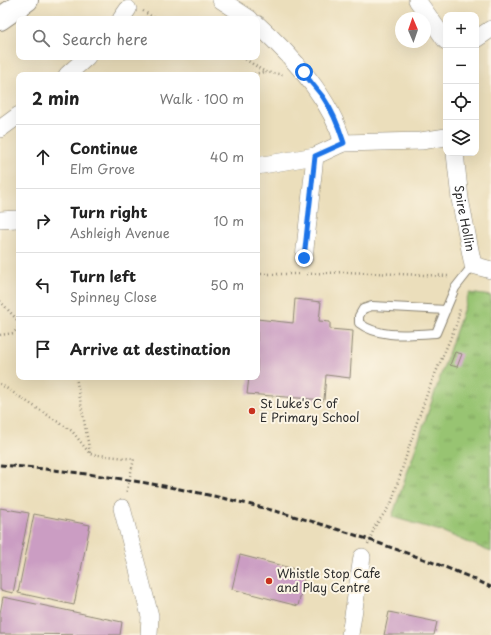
<!DOCTYPE html>
<html lang="en">
<head>
<meta charset="utf-8">
<style>
  :root { --surface:#fff; --page:#f6f6f6; --text:#222; --muted:#767676; --line:#e0e0e0 }
  body { margin:0; font-family:"Playpen Sans",sans-serif; background:var(--page); color:var(--text) }
  .controls { position:absolute; right:12px; top:12px; display:grid; overflow:hidden; border-radius:8px; box-shadow:0 4px 16px #0002 }
  .controls button { width:36px; height:36px; display:grid; place-items:center; padding:0; border:0; border-bottom:1px solid var(--line); background:var(--surface); color:var(--text); font:20px sans-serif }
  .compass { position:absolute; left:395px; top:12px; width:36px; height:36px; border-radius:50%; background:var(--surface); box-shadow:0 4px 16px #0002; rotate:358deg }
  .stop { position:absolute; width:12px; height:12px; margin:-9px; border:3px solid #1a73e8; border-radius:50%; background:#fff }
  .stop.end { background:#1a73e8; border-color:#fff; box-shadow:0 1px 4px #0008 }
  .list { margin:0; padding:0; list-style:none }
  h2 { display:flex; justify-content:space-between; align-items:center; height:52px; margin:0; padding:0 16px; font-size:17px }
  h2 small { font-size:13px; font-weight:400; color:var(--muted) }
  .list li { display:grid; grid-template-columns:26px 1fr auto; gap:12px; align-items:center; box-sizing:border-box; height:64px; padding:0 16px; border-top:1px solid var(--line) }
  .list b { display:block; font-size:15px; white-space:nowrap }
  .list p { margin:0; font-size:13px; white-space:nowrap; color:var(--muted) }
  .list em { font-size:13px; font-style:normal; color:var(--muted) }
  .icon { flex:none; width:22px; height:22px; fill:none; stroke:currentColor; stroke-width:2; stroke-linecap:round; stroke-linejoin:round }
  .map { position:relative; flex:none; width:491px; height:635px; overflow:hidden }
  .search { position:absolute; background:var(--surface); box-shadow:0 4px 16px #0002; left:16px; top:16px; width:244px; height:44px; display:flex; align-items:center; gap:10px; box-sizing:border-box; padding:0 14px; border-radius:8px; color:var(--muted); font-size:15px }
  .panel { position:absolute; background:var(--surface); box-shadow:0 4px 16px #0002; left:16px; top:72px; width:244px; height:308px; border-radius:8px }
  .map>svg:first-child { display:block }
  .park { fill:url(#park-tufts); stroke:#62784e }
  .building { fill:#cb9dc3 }
  .lines { fill:none; stroke-linecap:round; stroke-linejoin:round }
  .lane-casing { stroke:#8b8473; stroke-width:10 }
  .street-casing { stroke:#8b8473; stroke-width:18 }
  .secondary-casing { stroke:#8b8473; stroke-width:24 }
  .path { stroke:#8b8473; stroke-width:2.5; stroke-dasharray:1 3; stroke-linecap:butt }
  .lane { stroke:#fff; stroke-width:8 }
  .street { stroke:#fff; stroke-width:17 }
  .secondary { stroke:#fff; stroke-width:22 }
  .rail { stroke:#2b2b2b; stroke-width:3; stroke-dasharray:6 3; stroke-linecap:butt }
  .route { stroke:#1a73e8; stroke-width:5 }
  .poi-dot { fill:#c8321e; stroke:#fcf5e5; stroke-width:1.5 }
  .labels { text-anchor:middle; stroke-width:4; stroke-linejoin:round; paint-order:stroke }
  .street-label { font-size:12px; fill:#2b2b2b; stroke:#fcf5e5 }
  .poi-label { font-size:12px; fill:#2b2b2b; stroke:#fcf5e5; text-anchor:start }
</style>
</head>
<body>
<div class="map">
<svg width="491" height="635" viewBox="0 0 491 635">
  <defs>
    <pattern id="park-tufts" width="24" height="20" patternUnits="userSpaceOnUse"><rect width="24" height="20" fill="#98c472"/><path d="M3 7l-1-3M5 7V3M7 7l1-3M15 17l-1-3M17 17v-4M19 17l1-3" fill="none" stroke="#7c9f5e"/></pattern>
  </defs>
  <rect width="100%" height="100%" fill="#fcf5e5"/>
  <filter id="ink" filterUnits="userSpaceOnUse"><feTurbulence type="fractalNoise" baseFrequency=".025" numOctaves="2"/><feDisplacementMap in="SourceGraphic" scale="8" xChannelSelector="R" yChannelSelector="G"/><feConvolveMatrix kernelMatrix="1 2 1 2 8 2 1 2 1" color-interpolation-filters="sRGB"/></filter>
  <filter id="wash" filterUnits="userSpaceOnUse"><feTurbulence type="fractalNoise" baseFrequency=".012" numOctaves="4" result="noise"/><feDisplacementMap in="SourceGraphic" scale="16" xChannelSelector="R" yChannelSelector="G"/><feGaussianBlur stdDeviation="0.9" result="paint"/><feColorMatrix in="noise" values="0 0 0 0 0 0 0 0 0 0 0 0 0 0 0 0 0 1.4 0 .05"/><feComposite in="paint" operator="in"/></filter>
  <g filter="url(#wash)">
    <rect width="100%" height="100%" fill="#ebdebb"/>
    <!-- park -->
    <path class="park" d="M469 293 491 296V552L441 531 392 517Z"/>
    <g id="blocks">
      <!-- building -->
      <g class="building">
        <path d="M295 299 321 302 319 321 330 322V329L353 331 350 378 326 375 324 400 247 394 249 377H257V319L293 323Z"/>
        <path d="M455 352 462 354 457 367 450 365Z"/>
        <path d="M0 508 29 513 13 593 0 590Z"/>
        <path d="M34 514 90 525 74 605 18 593Z"/>
        <path d="M240 555 306 572 298 606 232 589Z"/>
        <path d="M3 597 122 622 120 635 0 634V613Z"/>
        <path d="M389 612 437 622 434 635H384Z"/>
      </g>
    </g>
  </g>
  <g filter="url(#ink)">
    <use href="#blocks" fill-opacity="0" stroke="#8b8473" stroke-width="1"/>
    <g class="lines">
      <defs>
        <path id="lane" d="M446 310 372 306 363 309 359 316V323C380 339 411 334 436 333L455 288 473 265"/>
        <g id="street">
          <path d="M221 0 250 19"/>
          <path d="M417 0 446 41"/>
          <path d="M121 19 128 9"/>
          <path d="M257 24C292 56 330 97 343 143"/>
          <path d="M476 39 491 29"/>
          <path d="M67 75 87 57"/>
          <path d="M0 129 19 115"/>
          <path id="s1" d="M455 153 460 199 473 265 491 270"/>
          <path d="M257 166 315 156 343 143 421 141 446 137"/>
          <path d="M0 220 17 219"/>
          <path d="M304 258 315 156"/>
          <path d="M122 508 150 616 149 635"/>
          <path d="M350 635 362 557"/>
        </g>
        <path id="secondary" d="M0 19 27 0"/>
      </defs>
      <!-- lane casing -->
      <use href="#lane" class="lane-casing"/>
      <!-- street casing -->
      <use href="#street" class="street-casing"/>
      <!-- secondary casing -->
      <use href="#secondary" class="secondary-casing"/>
      <!-- path -->
      <g class="path">
        <path d="M143 11 156 19"/>
        <path d="M242 57 265 72 285 75"/>
        <path d="M214 75H248L265 72"/>
        <path d="M257 274H300"/>
        <path d="M307 274 344 272 450 276"/>
        <path d="M0 301 19 322"/>
        <path d="M0 335 14 333 19 326"/>
        <path d="M76 377 90 453"/>
        <path d="M0 384 72 431 90 454 134 459 126 494"/>
        <path d="M368 544 375 526 391 504 417 422 430 386 457 323 460 308"/>
      </g>
      <!-- lane -->
      <use href="#lane" class="lane"/>
      <!-- street -->
      <use href="#street" class="street"/>
      <!-- secondary -->
      <use href="#secondary" class="secondary"/>
      <!-- rail -->
      <path class="rail" d="M0 465C130 475 258 500 381 544 418 557 456 570 491 587"/>
    </g>
  </g>
  <g class="lines" filter="url(#ink)">
    <!-- route -->
    <path class="route" d="M304 72C309 81 316 88 323 97 332 110 339 127 344 143L315 156 304 258"/>
  </g>
  <!-- markers -->
  <g class="poi-dot">
    <circle cx="252" cy="411" r="4"/>
    <circle cx="269" cy="581" r="4"/>
  </g>
  <g class="labels">
    <!-- street labels -->
    <g class="street-label">
      <text dy="4" stroke="none"><textPath href="#s1" startOffset="66">Spire Hollin</textPath></text>
    </g>
    <!-- poi labels -->
    <g class="poi-label">
      <text x="260" y="408">St Luke's C of<tspan x="260" dy="14">E Primary School</tspan></text>
      <text x="277" y="578">Whistle Stop Cafe<tspan x="277" dy="14">and Play Centre</tspan></text>
    </g>
  </g>
</svg>
<div class="controls">
<button>+</button>
<button>−</button>
<button><svg class="icon" aria-label="locate" viewBox="0 0 24 24"><circle cx="12" cy="12" r="6"/><path d="M12 2v4M12 18v4M2 12h4M18 12h4"/></svg></button>
<button><svg class="icon" aria-label="layers" viewBox="0 0 24 24"><path d="M12 4l9 5-9 5-9-5zM3 14l9 5 9-5"/></svg></button>
</div>
<svg class="compass" viewBox="-18 -18 36 36"><path d="M0-13l5 13h-10z" fill="#e53935"/><path d="M0 13l5-13h-10z" fill="#767676"/></svg>
<div class="stop" style="left:304px;top:72px"></div>
<div class="stop end" style="left:304px;top:258px"></div>
<div class="search"><svg class="icon" aria-label="search" viewBox="0 0 24 24"><circle cx="10" cy="10" r="6"/><path d="M15 15l6 6"/></svg>Search here</div>
<section class="panel">
<h2>2 min<small>Walk · 100 m</small></h2>
<ul class="list">
<li><svg class="icon" aria-label="ahead" viewBox="0 0 24 24"><path d="M12 20V5M6 11l6-6 6 6"/></svg><div><b>Continue</b><p>Elm Grove</p></div><em>40 m</em></li>
<li><svg class="icon" aria-label="right" viewBox="0 0 24 24"><path d="M7 20v-9h11M14 6l5 5-5 5"/></svg><div><b>Turn right</b><p>Ashleigh Avenue</p></div><em>10 m</em></li>
<li><svg class="icon" aria-label="left" viewBox="0 0 24 24"><path d="M17 20v-9H6M10 6l-5 5 5 5"/></svg><div><b>Turn left</b><p>Spinney Close</p></div><em>50 m</em></li>
<li><svg class="icon" aria-label="arrive" viewBox="0 0 24 24"><path d="M6 21V4h12l-3 4 3 4H6"/></svg><div><b>Arrive at destination</b></div></li>
</ul>
</section>
</div>
</body>
</html>
